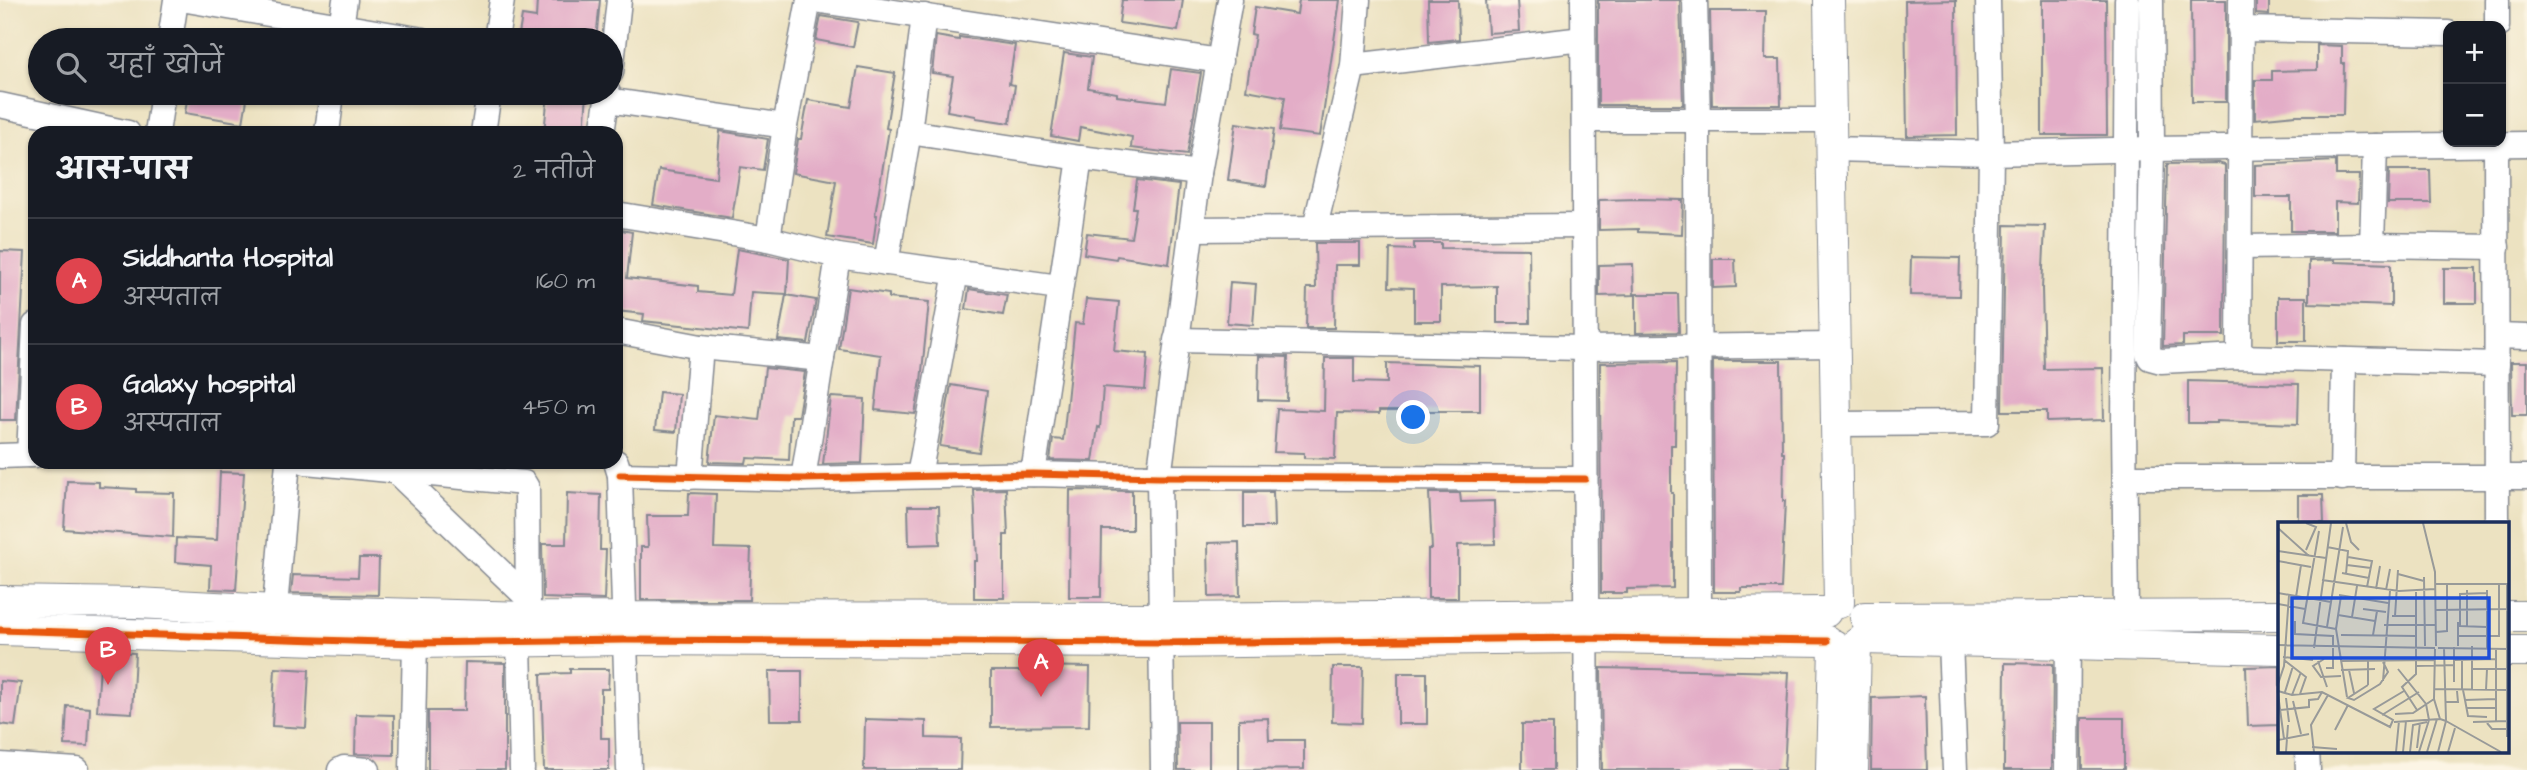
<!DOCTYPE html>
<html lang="hi">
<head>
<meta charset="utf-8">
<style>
  :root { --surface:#171b24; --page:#20242c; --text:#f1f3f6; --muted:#9ea1a6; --line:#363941; --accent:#d690ce }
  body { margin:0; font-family:"Architects Daughter","Playpen Sans Deva",sans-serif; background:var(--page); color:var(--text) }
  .controls { position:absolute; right:21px; top:21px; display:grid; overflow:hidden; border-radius:14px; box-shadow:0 2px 5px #0004 }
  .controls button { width:63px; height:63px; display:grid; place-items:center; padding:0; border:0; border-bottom:2px solid var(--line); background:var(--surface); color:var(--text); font:35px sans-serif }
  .you { position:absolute; left:1414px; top:418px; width:24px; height:24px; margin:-18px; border:5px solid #fff; border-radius:50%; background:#1a73e8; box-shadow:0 0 0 10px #1a73e833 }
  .badge { display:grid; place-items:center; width:46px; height:46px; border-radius:50%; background:var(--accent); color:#fff; font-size:23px; font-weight:700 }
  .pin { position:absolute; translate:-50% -58px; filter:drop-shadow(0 2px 4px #0008) }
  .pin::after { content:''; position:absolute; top:37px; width:24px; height:21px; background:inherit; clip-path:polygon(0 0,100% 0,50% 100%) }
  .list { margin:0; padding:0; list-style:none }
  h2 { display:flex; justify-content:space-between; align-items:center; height:91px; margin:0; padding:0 28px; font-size:30px }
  h2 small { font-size:23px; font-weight:400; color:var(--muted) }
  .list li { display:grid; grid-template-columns:46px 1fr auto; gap:21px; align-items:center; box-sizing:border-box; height:126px; padding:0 28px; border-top:2px solid var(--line) }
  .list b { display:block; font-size:26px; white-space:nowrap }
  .list p { margin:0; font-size:23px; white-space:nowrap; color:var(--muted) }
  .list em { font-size:23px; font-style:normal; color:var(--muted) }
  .icon { flex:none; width:38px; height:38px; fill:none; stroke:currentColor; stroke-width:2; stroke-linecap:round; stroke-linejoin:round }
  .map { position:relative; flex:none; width:2527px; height:770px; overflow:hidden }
  .search { position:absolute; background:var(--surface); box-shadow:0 2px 5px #0004; left:28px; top:28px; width:595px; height:77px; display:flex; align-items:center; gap:18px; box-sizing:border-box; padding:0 24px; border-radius:38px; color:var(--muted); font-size:26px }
  .panel { position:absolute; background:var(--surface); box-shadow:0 2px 5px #0004; left:28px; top:126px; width:595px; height:343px; border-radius:21px }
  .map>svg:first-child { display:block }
  .building { fill:#e3adc7 }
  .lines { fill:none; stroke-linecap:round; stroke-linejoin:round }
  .minor-casing { stroke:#848890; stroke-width:27 }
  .tertiary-casing { stroke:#848890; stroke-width:32 }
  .minor { stroke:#fff; stroke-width:24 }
  .tertiary { stroke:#fff; stroke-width:30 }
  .cycleway-casing { stroke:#fcf5e5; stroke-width:11 }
  .cycleway { stroke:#e8590c; stroke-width:7 }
  .inset-road { fill:none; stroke:#989a99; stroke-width:2 }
  .view { fill:#1d4ed8; fill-opacity:0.15; stroke:#1d4ed8; stroke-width:3.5 }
  .inset-edge { fill:none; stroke:#1b2f5e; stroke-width:3.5 }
</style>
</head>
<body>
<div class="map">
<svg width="2527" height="770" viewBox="0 0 2527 770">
  <rect width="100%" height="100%" fill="#fcf5e5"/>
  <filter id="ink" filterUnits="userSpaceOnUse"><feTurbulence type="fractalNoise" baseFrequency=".0143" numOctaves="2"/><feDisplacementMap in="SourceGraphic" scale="14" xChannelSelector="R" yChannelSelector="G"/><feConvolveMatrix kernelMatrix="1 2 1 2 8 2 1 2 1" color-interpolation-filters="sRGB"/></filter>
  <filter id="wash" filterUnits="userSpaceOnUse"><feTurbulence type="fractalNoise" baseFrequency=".00686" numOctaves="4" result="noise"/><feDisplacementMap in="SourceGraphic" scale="28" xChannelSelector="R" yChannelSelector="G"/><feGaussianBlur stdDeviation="1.57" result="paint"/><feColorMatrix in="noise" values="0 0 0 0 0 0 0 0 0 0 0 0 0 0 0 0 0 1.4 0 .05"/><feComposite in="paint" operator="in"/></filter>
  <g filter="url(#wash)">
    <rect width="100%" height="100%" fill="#ece2c1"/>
    <g id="blocks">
      <!-- building -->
      <g class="building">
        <path d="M537 0H600L596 40H518L522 16 536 18Z"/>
        <path d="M1122 0H1183L1178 31 1119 23Z"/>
        <path d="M1299 0H1340L1320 136 1280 131 1285 97 1246 90 1255 35 1251 34 1255 7 1297 14Z"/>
        <path d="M1428 0H1458L1459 39 1429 42Z"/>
        <path d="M1486 0H1517L1519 31 1488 33Z"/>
        <path d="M1598 0H1680L1683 105H1598Z"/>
        <path d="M1956 0 1957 135 1907 136 1905 1Z"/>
        <path d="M2042 0H2106L2107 135H2042Z"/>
        <path d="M2191 0H2226V102H2192Z"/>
        <path d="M2256 0H2269V15L2256 14Z"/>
        <path d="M1710 11H1766L1765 59H1780L1781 105H1712Z"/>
        <path d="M821 16 858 22 853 47 816 40Z"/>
        <path d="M936 36 959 40V37L1015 45 1009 84 1015 85 1010 123 976 118V116L947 111 953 76 932 73Z"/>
        <path d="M2317 45 2342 46V63H2344L2343 115H2296L2255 119V80H2272V71L2317 70Z"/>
        <path d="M1064 53 1092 57 1088 88 1117 93V96L1166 102 1171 69 1201 73 1187 155 1131 148 1132 137 1080 127 1078 141 1051 136Z"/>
        <path d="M858 67 895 73 886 128 889 129 875 215H877L873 244 827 237 836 181 793 173 798 139H801L808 100 851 107Z"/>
        <path d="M188 93 248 94 243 123 185 113Z"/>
        <path d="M548 93H587L584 133H544Z"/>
        <path d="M1236 123 1274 129 1266 186 1228 180Z"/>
        <path d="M720 131 768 139 763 170 740 167 732 218 653 205 659 170 716 178Z"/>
        <path d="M2336 161V175H2359L2358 203 2335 202V231H2291V197H2255V165Z"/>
        <path d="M2218 163 2225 165 2224 336H2183V345L2163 346 2167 164Z"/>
        <path d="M2389 170H2430L2431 203H2388Z"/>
        <path d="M1137 180 1179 185 1169 264 1117 256 1116 259 1084 254 1087 233 1131 238 1136 208H1133Z"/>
        <path d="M1639 199 1683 200 1682 234 1638 232V229L1599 230V200Z"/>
        <path d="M2005 225 2045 226 2042 289 2044 369 2103 368 2104 420 2047 422V411H2002Z"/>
        <path d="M616 229 632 232 627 278 698 286V292L731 295 737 249 789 259 787 294 751 292 748 332 643 321 644 314 616 311Z"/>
        <path d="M1315 243H1360V265H1335L1334 328H1306L1307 288H1316Z"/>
        <path d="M1414 243H1441V248L1529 249 1530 323H1497V286L1441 287V321H1414V288L1389 287 1390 249 1414 250Z"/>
        <path d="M0 251 25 252 16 420H0Z"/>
        <path d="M1911 257 1960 258 1959 296 1910 295Z"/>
        <path d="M1713 259H1735L1736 287 1713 288Z"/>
        <path d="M2335 260V262L2391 264V306L2309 303V261Z"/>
        <path d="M1633 264 1634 295 1599 296V265Z"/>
        <rect x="2444" y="268" width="33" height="35"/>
        <path d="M1230 282 1256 284 1253 325 1227 323Z"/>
        <path d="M848 288 889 294V298L929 302 921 381 915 414 875 410 881 355 839 349Z"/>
        <path d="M969 289 1007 295 1003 315 966 309Z"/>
        <path d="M1636 294H1678L1679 332 1636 333Z"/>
        <path d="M786 295 816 300 808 343 778 340Z"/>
        <rect x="2278" y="297" width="28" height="44"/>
        <path d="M1086 299 1119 302 1114 351 1148 354 1145 390 1103 387 1100 428 1098 427 1093 461 1050 460 1053 439 1063 440 1075 323 1083 324Z"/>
        <path d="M1259 356 1288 357 1287 401 1258 400Z"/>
        <path d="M1325 358H1354V382L1387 383V363L1480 366V411H1379V414L1337 413 1335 459 1304 458V453L1274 452 1277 409 1324 411Z"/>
        <path d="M1713 361H1781L1782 453H1784L1783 501H1785L1781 588H1741V592H1714Z"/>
        <path d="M1676 362 1675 445H1671V493H1673V588L1627 589V593H1601L1600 363Z"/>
        <path d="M2511 362H2527V415H2512Z"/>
        <path d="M765 368 805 372 798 416H791L789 460 747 458 746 463 709 462 714 415 759 420Z"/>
        <path d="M2188 381 2299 384 2298 424 2216 421V423H2188Z"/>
        <path d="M951 385 987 391 979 452 940 446Z"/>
        <path d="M659 392 679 394 676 432 655 430Z"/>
        <path d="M831 397 865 399 862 463 823 464Z"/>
        <path d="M220 472 244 473 236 590 210 589 211 565 175 562 176 538 217 540Z"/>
        <path d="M67 481 99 482V487L136 489V492L174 493 173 537 64 529Z"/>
        <path d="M1006 489 1008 535H1004V598H974V561H977L974 490Z"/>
        <path d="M1070 490 1132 491V530H1102L1101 597H1069Z"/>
        <path d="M1244 492H1273L1274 527H1244Z"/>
        <path d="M567 493 601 495 600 550H606L604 600 543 598 542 544H566Z"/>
        <path d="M689 493 716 494 714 548 751 549 749 600H641V547H648L647 516H688Z"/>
        <path d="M1429 493H1460L1461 502 1494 501 1495 544 1458 545V598H1428V549H1432Z"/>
        <path d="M2298 495H2323L2324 523H2298Z"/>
        <path d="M908 506H939L940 544 909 545Z"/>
        <path d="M1239 542 1240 596 1209 597 1208 543Z"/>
        <path d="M359 558H379L378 595 291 593 293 575 358 577Z"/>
        <path d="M101 651 135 653 132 713 97 711Z"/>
        <path d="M465 662 505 663V770H428V711H464Z"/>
        <path d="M2005 663 2053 664 2052 770H2004Z"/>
        <path d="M1026 666 1090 667 1089 726 991 727V671H1026Z"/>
        <path d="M2280 666V725L2248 726 2246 667Z"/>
        <path d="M1333 667H1363L1362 723 1332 722Z"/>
        <path d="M275 668 309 670 306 728 272 726Z"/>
        <path d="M1601 668 1789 672 1784 770H1602Z"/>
        <path d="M570 669H609L608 689H601V738H609V770H544L541 674 570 673Z"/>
        <path d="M769 671H802V720H770Z"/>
        <rect x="1398" y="673" width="29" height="51"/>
        <path d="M0 681 21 683 15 726 0 724Z"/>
        <path d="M1925 696 1927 770H1871L1872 698Z"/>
        <path d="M67 706 90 708 88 746 65 745Z"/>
        <path d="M356 714 394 715V755L355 754Z"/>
        <path d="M1268 718 1269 740H1304V769L1239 770V719Z"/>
        <rect x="2082" y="718" width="42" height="51"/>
        <path d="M865 719 926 721V738L961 739 960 770H864Z"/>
        <path d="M1177 722H1209V770H1178Z"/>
        <rect x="1522" y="724" width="31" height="46"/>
      </g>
    </g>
  </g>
  <g filter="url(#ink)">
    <use href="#blocks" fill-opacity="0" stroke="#848890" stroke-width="2"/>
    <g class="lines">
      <defs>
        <g id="minor">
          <path d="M187 0 423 40"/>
          <path d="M814 0 1220 61"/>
          <path d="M1583 0 1587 770"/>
          <path d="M1695 0 1698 121 1699 614"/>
          <path d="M2151 0 2152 149 2148 354 2150 358 2161 361 2239 357 2497 364"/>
          <path d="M2497 26V0"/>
          <path d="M2240 29 2448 33"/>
          <path d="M170 40 176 0"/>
          <path d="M339 40 345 0"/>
          <path d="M496 40 502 0"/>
          <path d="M1353 66 1583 39"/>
          <path d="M611 72 619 0"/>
          <path d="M607 100 785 126"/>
          <path d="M0 105 128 133"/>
          <path d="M1584 120H1830"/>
          <path d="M909 132 1080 158 1199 173"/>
          <path d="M157 133 163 93"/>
          <path d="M327 133 332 93"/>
          <path d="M483 133 489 93"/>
          <path d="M602 133 608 93"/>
          <path d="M2496 142 2497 523"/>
          <path d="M2375 146 2372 245 2497 247"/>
          <path d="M1831 149 1991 153 2152 149 2527 144"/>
          <path d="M616 214 768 239 838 256 1059 287"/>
          <path d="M1315 227 1353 66 1358 0"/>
          <path d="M1193 229 1584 226"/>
          <path d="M768 239 785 126 809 0"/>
          <path d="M2241 247 2372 245"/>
          <path d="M886 263 909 132 924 16"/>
          <path d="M35 325 29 455H35"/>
          <path d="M616 331 701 347 822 359"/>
          <path d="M2497 336 2527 337"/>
          <path d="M1176 340 1585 348 1835 345"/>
          <path d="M2239 357 2241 0"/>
          <path d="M1837 424 1987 423 1991 153 1988 0"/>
          <path d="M0 456 29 455"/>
          <path d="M306 462 524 483 527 488 528 617"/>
          <path d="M616 462 620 475 629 770"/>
          <path d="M394 470 527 597"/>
          <path d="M1033 474 1080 158"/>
          <path d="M620 475 803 479 1033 474 1159 477 1585 479"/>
          <path d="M919 476 956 272"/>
          <path d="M690 477 701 347"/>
          <path d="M2125 477H2527"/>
          <path d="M2342 478 2344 360"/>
          <path d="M803 479 838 256"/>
          <path d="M2126 614 2124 425 2127 0"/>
          <path d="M273 629 288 462"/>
          <path d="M1950 641 1955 770"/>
          <path d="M519 642 522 770"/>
          <path d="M2307 751 2308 770"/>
          <path d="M0 765 77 770"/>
          <path d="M340 770 344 768 368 770"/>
          <path d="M412 770 415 643"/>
          <path d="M1163 770 1159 477 1199 173 1230 0"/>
          <path d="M2067 770 2068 627"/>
        </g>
        <g id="tertiary">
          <path d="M1829 0 1839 603"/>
          <path d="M0 601 137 603 275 610 528 617 1163 618 1826 612"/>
          <path d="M2508 616H2527"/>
          <path d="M1865 617 2280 615"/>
          <path d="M0 630 415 643 624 640 1163 643 1586 638 1827 641"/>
          <path d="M1862 639 2280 649"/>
          <path d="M2508 651H2527"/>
          <path d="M1831 770 1834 645"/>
          <path d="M1853 770 1856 644"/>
        </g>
      </defs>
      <!-- minor casing -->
      <use href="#minor" class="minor-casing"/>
      <!-- tertiary casing -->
      <use href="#tertiary" class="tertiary-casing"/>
      <!-- minor -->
      <use href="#minor" class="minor"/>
      <!-- tertiary -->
      <use href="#tertiary" class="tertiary"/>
      <defs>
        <g id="cycleway">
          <path d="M620 475 803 479 1033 474 1159 477 1585 479"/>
          <path d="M0 630 415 643 624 640 1163 643 1586 638 1827 641"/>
        </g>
      </defs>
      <!-- cycleway casing -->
      <use href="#cycleway" class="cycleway-casing"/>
      <!-- cycleway -->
      <use href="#cycleway" class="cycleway"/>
    </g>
  </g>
  <!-- overview -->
  <g transform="translate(2278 522)">
    <rect width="231" height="231" fill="#ece2c1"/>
    <path class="inset-road" d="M68 1 73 20 81 28M145 1 157 50 158 124M0 6 31 34M41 9 25 101 58 107M49 25 70 29 68 52M28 28 38 5 28 1M0 29 48 36M70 35 94 39 89 65M0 39 33 45M69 43 93 46M64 51 91 56M120 52 146 59M146 55 147 124M44 58 121 69 157 67M157 62H229V215M221 62V114M98 67 102 44M108 68 112 47M138 68V152L124 165 139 188M209 68V127M0 71 53 80M61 73 110 81M63 74 58 107 69 175M18 75 23 43M0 82 27 87M85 87 108 90M157 88 230 87M60 93 97 99M114 94H138M117 94 120 48M74 95 79 64M17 99V112L55 114V125M180 100V124M106 103H157M189 104V68M49 105 65 5M209 105 182 104V72L209 71M158 110 169 109V62M63 113 138 114M95 113 99 89M180 114H222M0 123 157 126M194 124V168M176 125V160M36 126 53 1M160 126 231 127M166 126 168 199 223 230M157 127 156 177 162 197 168 199 160 230M218 127V199M5 135 35 138M46 137 35 144 43 155 63 154M6 138 28 155 22 172M176 138 218 137M184 138V168M40 139 49 165M63 139 157 138M138 144 176 143M48 146H55V126M120 147 148 182 151 198 141 230M195 147H230M63 148 97 147M71 148 76 171M105 159 112 69M0 162 6 144 11 73M90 163 70 176 76 178 102 162 110 150 105 140M90 163V138M156 167 231 168M185 168 187 178 218 177M208 168 209 147M0 169 14 173 44 170 112 205 115 198 96 187 126 169M7 170 15 144M0 172 6 217M14 173 23 150M8 176 11 200M187 178 190 194 209 195M15 179 23 212M167 180H180L179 169M188 186H218M2 188 31 185V178L40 177 44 170M117 192 135 191 156 177M104 193 141 170M116 200 162 197M195 200 229 199M209 201 214 207H229M57 208 70 183M0 218 31 212M34 225 59 227M139 226 142 201M8 230 10 203M36 230 33 203 50 173M118 230 121 199M125 230 128 199M132 230 135 203 149 200M149 230 159 197M170 230 177 206"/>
    <path class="view" d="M14 76H211V136H14Z"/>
    <rect width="231" height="231" class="inset-edge"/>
  </g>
</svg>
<div class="controls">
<button>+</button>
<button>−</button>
</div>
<div class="you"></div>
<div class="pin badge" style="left:1041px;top:697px;background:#e0444e">A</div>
<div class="pin badge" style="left:108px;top:685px;background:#e0444e">B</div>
<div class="search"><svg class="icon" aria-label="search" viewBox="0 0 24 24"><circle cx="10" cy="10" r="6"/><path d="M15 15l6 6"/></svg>यहाँ खोजें</div>
<section class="panel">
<h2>आस-पास<small>2 नतीजे</small></h2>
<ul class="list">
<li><span class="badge" style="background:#e0444e">A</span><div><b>Siddhanta Hospital</b><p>अस्पताल</p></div><em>160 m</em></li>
<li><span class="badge" style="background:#e0444e">B</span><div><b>Galaxy hospital</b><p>अस्पताल</p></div><em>450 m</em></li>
</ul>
</section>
</div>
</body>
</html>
